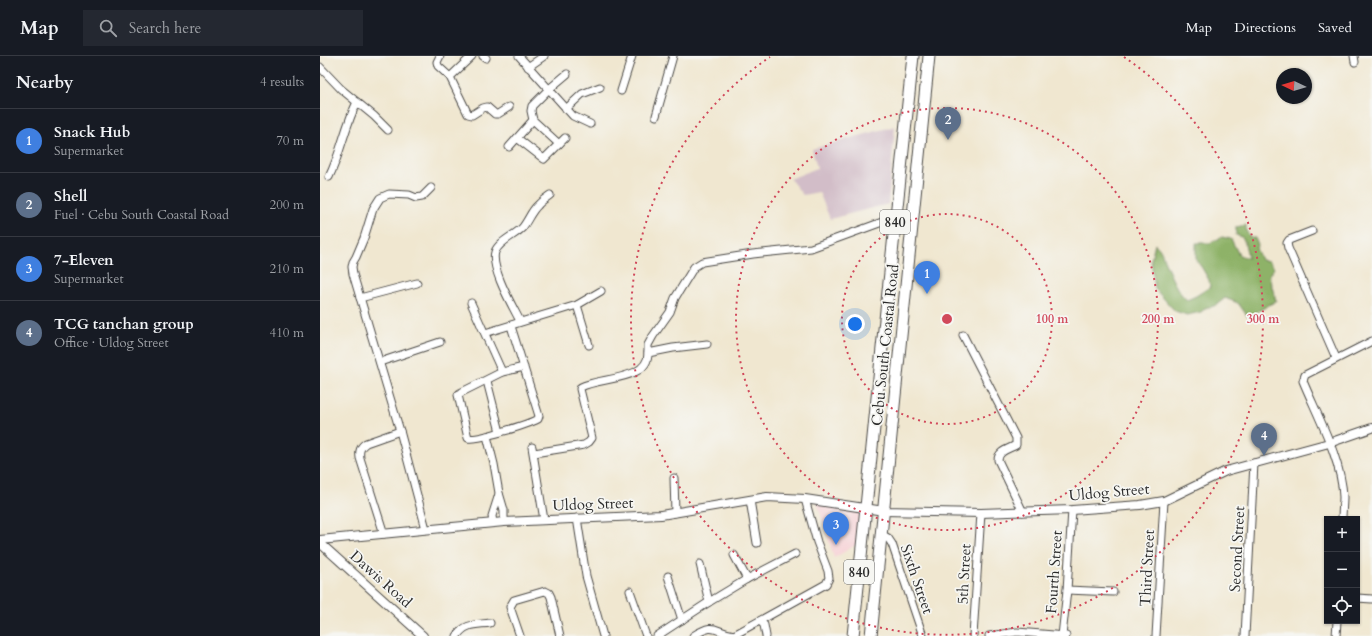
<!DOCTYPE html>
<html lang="en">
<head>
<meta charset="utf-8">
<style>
  :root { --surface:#171b24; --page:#242831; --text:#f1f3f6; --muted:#9ea1a6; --line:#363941; --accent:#d1495b }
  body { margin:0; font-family:Cardo,serif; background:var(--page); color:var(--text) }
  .controls { position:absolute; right:12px; bottom:12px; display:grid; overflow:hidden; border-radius:0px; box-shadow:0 1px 3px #0004 }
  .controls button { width:36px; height:36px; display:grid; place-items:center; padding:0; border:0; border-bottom:1px solid var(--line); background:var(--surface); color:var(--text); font:20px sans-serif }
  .compass { position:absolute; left:956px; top:12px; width:36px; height:36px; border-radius:50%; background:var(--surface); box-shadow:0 1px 3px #0004; rotate:274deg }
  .you { position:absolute; left:535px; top:268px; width:14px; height:14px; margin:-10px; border:3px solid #fff; border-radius:50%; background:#1a73e8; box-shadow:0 0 0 6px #1a73e833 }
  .badge { display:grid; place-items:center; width:26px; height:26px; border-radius:50%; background:var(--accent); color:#fff; font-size:13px; font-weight:700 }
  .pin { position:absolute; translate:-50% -33px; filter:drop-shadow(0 1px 2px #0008) }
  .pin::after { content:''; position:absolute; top:21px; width:14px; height:12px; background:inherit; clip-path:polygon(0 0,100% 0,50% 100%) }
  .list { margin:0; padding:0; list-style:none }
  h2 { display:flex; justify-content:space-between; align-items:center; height:52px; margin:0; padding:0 16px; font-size:17px }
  h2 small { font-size:13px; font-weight:400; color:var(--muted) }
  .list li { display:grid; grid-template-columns:26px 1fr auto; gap:12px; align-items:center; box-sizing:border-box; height:64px; padding:0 16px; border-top:1px solid var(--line) }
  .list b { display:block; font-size:15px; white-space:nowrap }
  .list p { margin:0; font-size:13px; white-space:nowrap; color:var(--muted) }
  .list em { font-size:13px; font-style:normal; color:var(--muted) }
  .icon { flex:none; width:22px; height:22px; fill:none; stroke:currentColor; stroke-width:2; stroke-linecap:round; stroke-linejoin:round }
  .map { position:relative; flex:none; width:1052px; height:580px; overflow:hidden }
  header { display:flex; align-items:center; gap:24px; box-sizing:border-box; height:56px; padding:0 20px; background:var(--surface); border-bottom:1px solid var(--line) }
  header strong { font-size:19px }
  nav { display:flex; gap:22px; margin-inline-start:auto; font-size:14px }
  .search { width:280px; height:36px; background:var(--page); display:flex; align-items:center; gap:10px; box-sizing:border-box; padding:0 14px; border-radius:0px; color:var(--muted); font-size:15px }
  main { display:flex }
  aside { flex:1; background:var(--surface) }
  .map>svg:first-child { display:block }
  .built { fill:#f7cfd4 }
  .industrial { fill:#d2bdc8 }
  .forest { fill:#8eb267; stroke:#5c6e49 }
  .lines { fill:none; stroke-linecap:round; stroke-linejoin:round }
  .minor-casing { stroke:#494744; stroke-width:9 }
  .tertiary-casing { stroke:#494744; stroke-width:10 }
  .trunk-casing { stroke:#494744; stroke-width:13 }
  .minor { stroke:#fff; stroke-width:7 }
  .tertiary { stroke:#fff; stroke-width:8 }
  .trunk { stroke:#fff; stroke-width:11 }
  .ring { fill:none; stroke:#d1495b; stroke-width:2; stroke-dasharray:2 4 }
  .labels { text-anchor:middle; stroke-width:3.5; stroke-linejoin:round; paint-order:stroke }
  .shield { fill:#f6f6f2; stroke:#686867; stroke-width:1 }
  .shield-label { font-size:14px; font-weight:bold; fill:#2b2b2b }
  .street-label { font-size:15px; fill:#2b2b2b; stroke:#f6f6f2 }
  .centre { fill:#d1495b; stroke:#f6f6f2; stroke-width:2 }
  .ring-label { font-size:12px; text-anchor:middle; font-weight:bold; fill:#d1495b; stroke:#f6f6f2; stroke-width:3.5; stroke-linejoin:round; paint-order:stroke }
</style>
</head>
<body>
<header>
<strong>Map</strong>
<div class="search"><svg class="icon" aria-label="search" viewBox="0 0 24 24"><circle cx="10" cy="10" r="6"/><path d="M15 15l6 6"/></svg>Search here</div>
<nav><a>Map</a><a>Directions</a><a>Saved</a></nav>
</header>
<main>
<aside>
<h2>Nearby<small>4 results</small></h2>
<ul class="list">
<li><span class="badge" style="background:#3f7fe0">1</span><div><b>Snack Hub</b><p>Supermarket</p></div><em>70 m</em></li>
<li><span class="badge" style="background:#5c6f8a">2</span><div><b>Shell</b><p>Fuel · Cebu South Coastal Road</p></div><em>200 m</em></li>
<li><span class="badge" style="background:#3f7fe0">3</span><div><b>7-Eleven</b><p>Supermarket</p></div><em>210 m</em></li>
<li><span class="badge" style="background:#5c6f8a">4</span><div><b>TCG tanchan group</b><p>Office · Uldog Street</p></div><em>410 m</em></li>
</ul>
</aside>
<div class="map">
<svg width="1052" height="580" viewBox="0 0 1052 580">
  <rect width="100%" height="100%" fill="#f6f6f2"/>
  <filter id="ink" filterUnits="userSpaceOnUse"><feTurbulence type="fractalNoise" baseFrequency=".025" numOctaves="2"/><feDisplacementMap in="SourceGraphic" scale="8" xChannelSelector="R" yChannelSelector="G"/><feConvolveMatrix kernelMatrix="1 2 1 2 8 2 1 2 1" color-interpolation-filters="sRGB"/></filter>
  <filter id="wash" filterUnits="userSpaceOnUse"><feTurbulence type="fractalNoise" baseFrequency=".012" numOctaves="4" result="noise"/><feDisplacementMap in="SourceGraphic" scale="16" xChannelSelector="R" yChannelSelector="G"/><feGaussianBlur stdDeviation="0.9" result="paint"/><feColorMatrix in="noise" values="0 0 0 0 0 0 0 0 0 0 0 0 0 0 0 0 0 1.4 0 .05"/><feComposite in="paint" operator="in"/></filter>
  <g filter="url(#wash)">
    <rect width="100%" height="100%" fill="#f0e7d0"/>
    <!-- built -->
    <path class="built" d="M497 446 538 455 541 460 539 487 514 502Z"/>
    <!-- industrial -->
    <path class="industrial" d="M575 70 568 148 510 163 499 136 483 139 470 123 497 112 492 93Z"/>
    <!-- forest -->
    <path class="forest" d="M926 169V175L931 182H935L938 189 936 192 941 204 949 205 954 212 949 220 956 245 928 261 918 247 905 242C900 246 894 252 887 251L881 256 867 259 855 255 835 233 831 204 835 188C843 196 841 197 845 206 851 220 856 235 867 244L876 240 890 231 889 224 882 212 876 204V187H890L902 181 911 183 919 199 928 202C928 198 927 197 926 192 923 184 926 182 916 179V171Z"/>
  </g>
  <g filter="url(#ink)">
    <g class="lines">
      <defs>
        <g id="minor">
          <path d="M120 0 117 6 118 10 130 21 148 58 152 59 163 52 167 51 175 58H178L189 51"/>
          <path d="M163 0 166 2"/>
          <path d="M199 0 253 60 270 68"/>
          <path d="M1034 0 1035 6"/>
          <path d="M0 11 21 33 54 60 68 74"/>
          <path d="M208 11 224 0"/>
          <path d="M130 21 152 0"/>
          <path d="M301 35 312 0"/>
          <path d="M246 53 262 38 280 31"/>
          <path d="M336 60 353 0"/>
          <path d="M197 82 224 103 245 82"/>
          <path d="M239 88 213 64 211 55 212 50 228 34 247 18"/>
          <path d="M189 91 213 64"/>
          <path d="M9 121C21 97 25 70 37 46"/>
          <path d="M992 175 969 184 967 187 968 192 1016 302"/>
          <path d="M40 242 97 227"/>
          <path d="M151 247 182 316"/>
          <path d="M257 249 269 289"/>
          <path d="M200 265C193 251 170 212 175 196 178 186 195 179 202 172 208 165 211 155 218 149 221 145 226 142 230 139"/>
          <path d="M191 270 219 360 218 363C209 368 156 385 148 382L138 339 140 337 182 316 204 311"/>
          <path d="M165 277 257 249 281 235"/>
          <path d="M643 279 696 382V389C689 393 678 395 678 404L703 456"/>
          <path d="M328 297V289L333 280 350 256 355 242 374 211 382 206 433 198 491 192 576 161"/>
          <path d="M60 306 120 286"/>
          <path d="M167 325 180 376"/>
          <path d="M167 380 174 408 179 437 184 454V466"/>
          <path d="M212 391 224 464"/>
          <path d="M214 397 264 389 269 386 272 382 260 333 261 331C279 321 329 325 328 297L353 292 387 288"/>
          <path d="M354 422 355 457"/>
          <path d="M430 444 437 487"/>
          <path d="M257 462 266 520 283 580"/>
          <path d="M1022 463C1022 456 1023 449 1023 441 1022 404 997 359 983 325L985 319 1052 285"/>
          <path d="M173 467 172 460 179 438"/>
          <path d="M106 473 80 375 33 218 32 211 33 206 36 201 44 182 53 153 60 142 69 138 89 139 96 142 102 141 111 132"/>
          <path d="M64 478 40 402C39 395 40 391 46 387L80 375"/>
          <path d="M561 478 568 482 572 488 603 580"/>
          <path d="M414 499 427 523"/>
          <path d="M380 508 389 546"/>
          <path d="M348 520 362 564"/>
          <path d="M747 534 793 536"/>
          <path d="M310 535 326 580"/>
          <path d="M1037 542 1052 543"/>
          <path d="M440 565 444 569 446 580"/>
          <path d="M137 580C145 567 156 569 170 567"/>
          <path d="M200 580 190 551 194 544 225 535 229 537 231 541 240 580"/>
          <path d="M337 580 389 546 427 523 475 498"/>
          <path d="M373 580C396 566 392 575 414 579L506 528 509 522 508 515 497 486 485 443"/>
          <path d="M653 580 661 457"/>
          <path d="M669 580 697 576 746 580"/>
          <path d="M742 580 747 534 752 454"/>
          <path d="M836 580 844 445"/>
          <path d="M925 580 934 407"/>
          <path d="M1016 580 1017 565"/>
        </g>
        <g id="tertiary">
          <path d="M0 484 184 466 341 459 447 441 485 443 564 455 661 457 752 454 820 449 844 445 906 415 1009 387 1052 372"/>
          <path d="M0 487 103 580"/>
        </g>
        <g id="trunk">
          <path d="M533 580 562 292 593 0"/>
          <path d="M551 580 609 0"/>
        </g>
      </defs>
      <!-- minor casing -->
      <use href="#minor" class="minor-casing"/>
      <!-- tertiary casing -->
      <use href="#tertiary" class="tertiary-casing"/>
      <!-- trunk casing -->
      <use href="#trunk" class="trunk-casing"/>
      <!-- minor -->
      <use href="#minor" class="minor"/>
      <!-- tertiary -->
      <use href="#tertiary" class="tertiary"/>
      <!-- trunk -->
      <use href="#trunk" class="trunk"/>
    </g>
  </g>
  <!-- distance rings -->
  <g class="ring">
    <circle cx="627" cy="263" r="105"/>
    <circle cx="627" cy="263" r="211"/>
    <path d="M804 1A316 316 0 1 1 450 1"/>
  </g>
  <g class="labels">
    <!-- shield labels -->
    <g class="shield">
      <rect x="560" y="154" width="30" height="24" rx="3"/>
      <rect x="524" y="504" width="30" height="24" rx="3"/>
    </g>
    <g class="shield-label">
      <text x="575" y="171">840</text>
      <text x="539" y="521">840</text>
    </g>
    <!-- street labels -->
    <g class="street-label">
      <text transform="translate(565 289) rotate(-84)" y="5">Cebu South Coastal Road</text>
      <text transform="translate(789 436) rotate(-5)" y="5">Uldog Street</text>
      <text transform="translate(273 448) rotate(-2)" y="5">Uldog Street</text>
      <text transform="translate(917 493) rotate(-87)" y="5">Second Street</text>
      <text transform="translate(827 512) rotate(-87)" y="5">Third Street</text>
      <text transform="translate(734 516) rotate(-86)" y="5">Fourth Street</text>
      <text transform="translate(644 518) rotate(-87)" y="5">5th Street</text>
      <text transform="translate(61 523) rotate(42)" y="5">Dawis Road</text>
      <text transform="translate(597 523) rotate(71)" y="5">Sixth Street</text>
    </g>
  </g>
  <circle cx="627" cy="263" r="6" class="centre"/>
  <g class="ring-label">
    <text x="732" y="267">100 m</text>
    <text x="838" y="267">200 m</text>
    <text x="943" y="267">300 m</text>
  </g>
</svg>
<div class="controls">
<button>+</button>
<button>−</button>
<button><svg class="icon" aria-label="locate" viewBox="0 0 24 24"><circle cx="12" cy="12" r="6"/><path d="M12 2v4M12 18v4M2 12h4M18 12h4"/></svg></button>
</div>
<svg class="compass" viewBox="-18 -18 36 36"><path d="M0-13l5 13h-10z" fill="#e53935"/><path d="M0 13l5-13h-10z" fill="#9ea1a6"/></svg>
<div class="you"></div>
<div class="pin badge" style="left:607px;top:238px;background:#3f7fe0">1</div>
<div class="pin badge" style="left:628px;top:84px;background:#5c6f8a">2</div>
<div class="pin badge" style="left:516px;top:489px;background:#3f7fe0">3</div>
<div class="pin badge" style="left:944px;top:400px;background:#5c6f8a">4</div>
</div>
</main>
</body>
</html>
